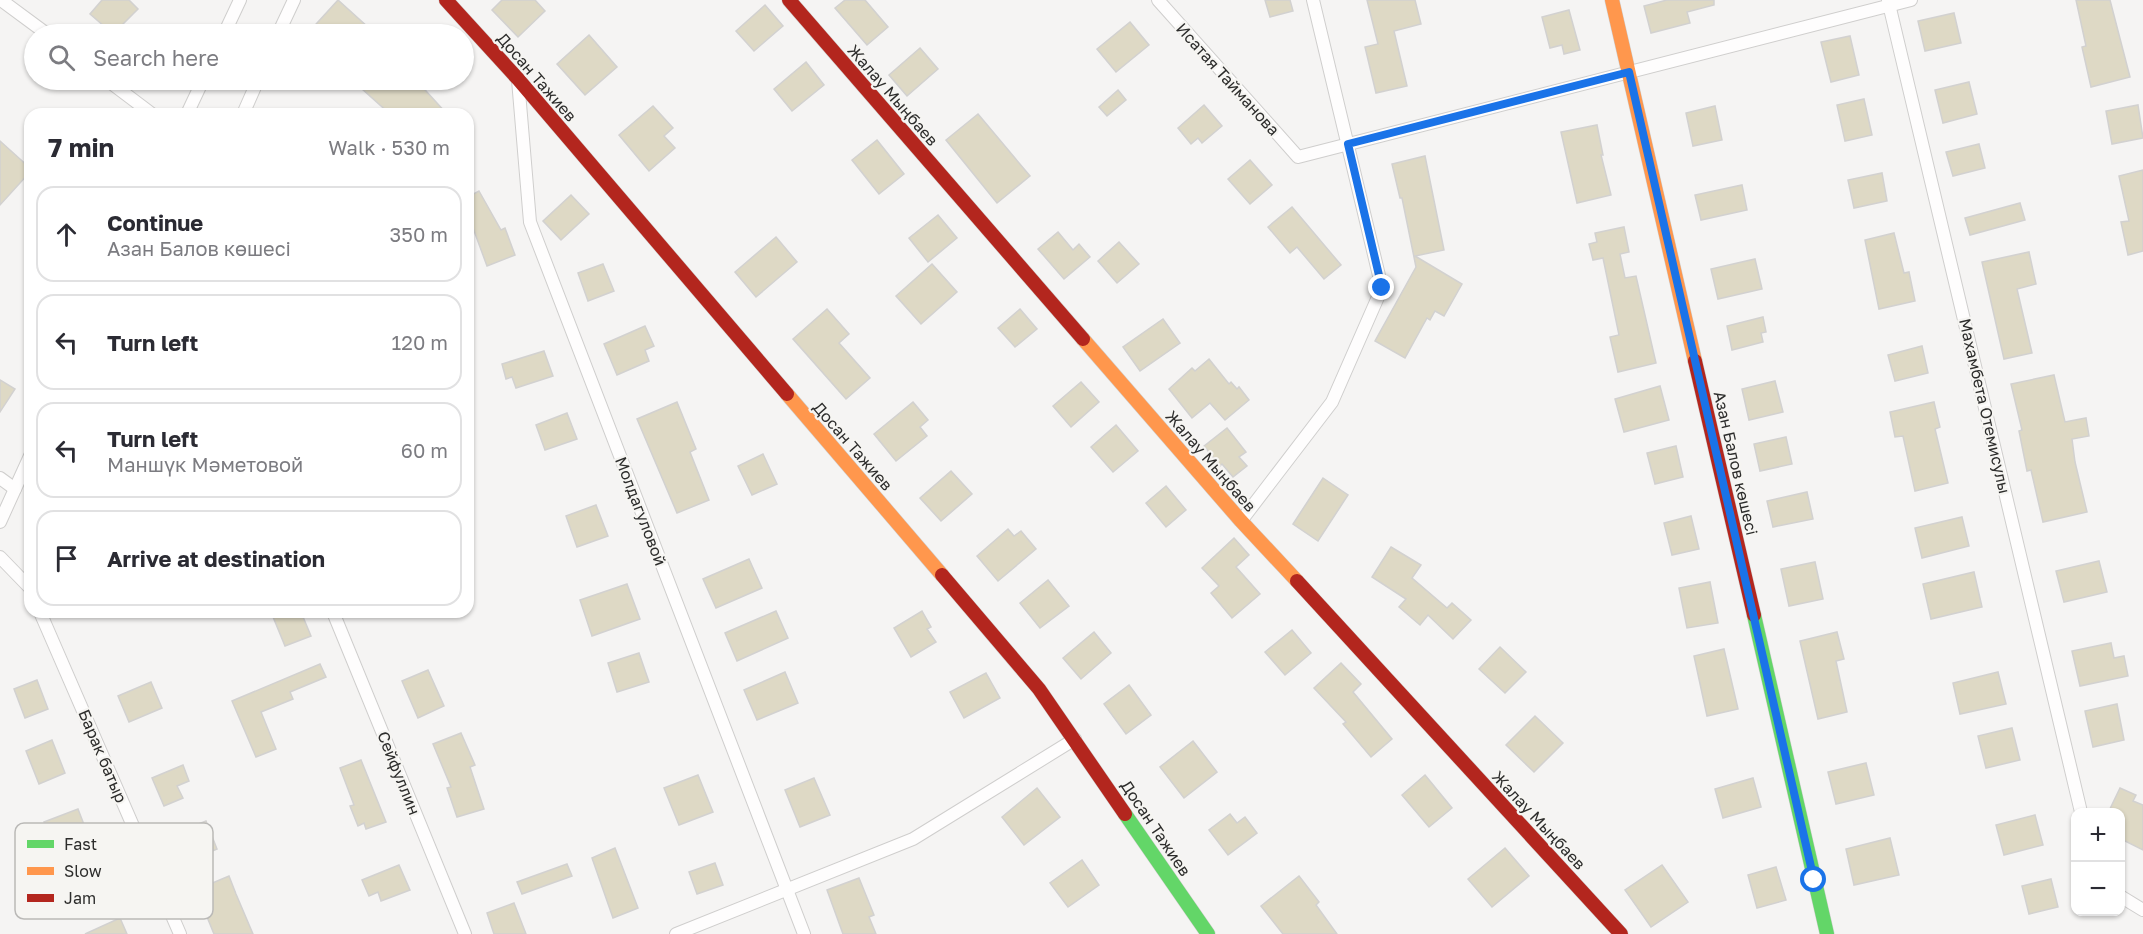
<!DOCTYPE html>
<html lang="en">
<head>
<meta charset="utf-8">
<style>
  :root { --surface:#fff; --page:#f7f7f7; --text:#2b2b33; --muted:#7c7c81; --line:#e1e1e2 }
  body { margin:0; font-family:"Golos Text",sans-serif; background:var(--page); color:var(--text) }
  .controls { position:absolute; right:18px; bottom:18px; display:grid; overflow:hidden; border-radius:12px; box-shadow:0 2px 4px #0004 }
  .controls button { width:54px; height:54px; display:grid; place-items:center; padding:0; border:0; border-bottom:2px solid var(--line); background:var(--surface); color:var(--text); font:30px sans-serif }
  .stop { position:absolute; width:18px; height:18px; margin:-14px; border:4px solid #1a73e8; border-radius:50%; background:#fff }
  .stop.end { background:#1a73e8; border-color:#fff; box-shadow:0 2px 6px #0008 }
  .list { margin:0; padding:0; list-style:none }
  h2 { display:flex; justify-content:space-between; align-items:center; height:78px; margin:0; padding:0 24px; font-size:26px }
  h2 small { font-size:20px; font-weight:400; color:var(--muted) }
  .list li { display:grid; grid-template-columns:39px 1fr auto; gap:18px; align-items:center; box-sizing:border-box; height:96px; margin:0 12px 12px; padding:0 12px; border:2px solid var(--line); border-radius:18px }
  .list b { display:block; font-size:22px; white-space:nowrap }
  .list p { margin:0; font-size:20px; white-space:nowrap; color:var(--muted) }
  .list em { font-size:20px; font-style:normal; color:var(--muted) }
  .icon { flex:none; width:33px; height:33px; fill:none; stroke:currentColor; stroke-width:2; stroke-linecap:round; stroke-linejoin:round }
  .map { position:relative; flex:none; width:2143px; height:934px; overflow:hidden }
  .search { position:absolute; background:var(--surface); box-shadow:0 2px 4px #0004; left:24px; top:24px; width:450px; height:66px; display:flex; align-items:center; gap:15px; box-sizing:border-box; padding:0 21px; border-radius:33px; color:var(--muted); font-size:22px }
  .panel { position:absolute; background:var(--surface); box-shadow:0 2px 4px #0004; left:24px; top:108px; width:450px; height:510px; border-radius:18px }
  .map>svg:first-child { display:block }
  .building { fill:#ded9c5; stroke:#d2d1d0; stroke-width:1.5 }
  .lines { fill:none; stroke-linecap:round; stroke-linejoin:round }
  .street-casing { stroke:#cfcecd; stroke-width:14 }
  .fast-casing { stroke:#cfcecd; stroke-width:15 }
  .slow-casing { stroke:#cfcecd; stroke-width:15 }
  .jam-casing { stroke:#cfcecd; stroke-width:15 }
  .street { stroke:#fefdfd; stroke-width:12 }
  .fast { stroke:#63d668; stroke-width:14 }
  .slow { stroke:#ff974d; stroke-width:14 }
  .jam { stroke:#b3261e; stroke-width:14 }
  .route { stroke:#1a73e8; stroke-width:8 }
  .labels { text-anchor:middle; stroke-width:4.5; stroke-linejoin:round; paint-order:stroke }
  .street-label { font-size:16px; fill:#2d2d2c; stroke:#f6f5f2 }
  .key { fill:#f6f5f2; stroke:#bab9b7; stroke-width:1.5 }
  .key-label { font-size:16px; fill:#2d2d2c }
</style>
</head>
<body>
<div class="map">
<svg width="2143" height="934" viewBox="0 0 2143 934">
  <rect width="100%" height="100%" fill="#f5f4f3"/>
  <!-- building -->
  <g class="building">
    <path d="M102 0H129L138 9 113 34 90 14Z"/>
    <path d="M338 0 369 28 363 34H307Z"/>
    <path d="M502 0H535L545 11 518 37 492 10Z"/>
    <path d="M845 0H865L888 27 867 45 835 8Z"/>
    <path d="M1265 0H1290L1293 11 1270 17Z"/>
    <path d="M1367 0H1415L1421 24 1394 31 1407 86 1376 93 1365 47 1378 44Z"/>
    <path d="M1667 0H1714V5L1687 12 1690 23 1651 33 1644 6Z"/>
    <path d="M2076 0H2110L2130 77 2091 87 2082 47 2086 46Z"/>
    <path d="M765 5 783 26 754 51 736 31Z"/>
    <path d="M1569 10 1580 50 1564 54 1562 45 1550 48 1542 17Z"/>
    <path d="M1954 13 1961 43 1925 51 1918 21Z"/>
    <path d="M1130 22 1149 45 1116 72 1097 49Z"/>
    <path d="M589 35 617 67 585 95 557 64Z"/>
    <path d="M1850 36 1859 75 1831 82 1821 42Z"/>
    <path d="M920 48 938 69 907 96 889 75Z"/>
    <path d="M806 62 824 85 792 111 774 89Z"/>
    <path d="M352 80H416L447 114H390Z"/>
    <path d="M1969 82 1977 114 1943 123 1935 90Z"/>
    <path d="M1118 90 1126 100 1107 116 1099 107Z"/>
    <path d="M1864 99 1872 135 1845 141 1837 105Z"/>
    <path d="M1204 105 1222 126 1202 143 1198 138 1191 144 1178 128Z"/>
    <path d="M2138 105 2143 138 2112 144 2106 111Z"/>
    <path d="M653 106 673 128 664 136 675 148 649 171 619 135Z"/>
    <path d="M1715 106 1722 140 1693 146 1686 113Z"/>
    <path d="M978 114 1030 176 997 203 946 140Z"/>
    <path d="M1597 125 1603 155H1601L1611 195 1577 203 1561 132Z"/>
    <path d="M877 140 904 174 879 194 852 160Z"/>
    <path d="M0 141 30 168V172L0 205Z"/>
    <path d="M1979 144 1985 168 1953 176 1946 152Z"/>
    <path d="M1425 156 1444 250 1415 256 1462 284 1444 316 1435 311 1430 320 1427 318 1405 358 1375 341 1416 267 1402 198H1400L1392 164Z"/>
    <path d="M1250 160 1272 185 1250 204 1228 179Z"/>
    <path d="M2143 170V251L2128 255 2121 222 2129 221 2119 176Z"/>
    <path d="M1882 173 1887 201 1854 208 1848 180Z"/>
    <path d="M1742 185 1747 210 1701 220 1695 195Z"/>
    <path d="M479 191 501 230 505 228 515 255 487 266 473 228 468 230V197Z"/>
    <path d="M571 195 589 214 561 240 543 221Z"/>
    <path d="M2020 203 2025 220 1970 235 1965 218Z"/>
    <path d="M1292 207 1341 265 1324 279 1297 247 1290 253 1268 227Z"/>
    <path d="M938 215 957 238 928 262 909 238Z"/>
    <path d="M1624 227 1629 252 1620 254 1625 278 1636 276 1656 363 1618 372 1610 337 1619 335 1603 258 1593 260 1589 244 1597 242 1595 233Z"/>
    <path d="M1058 232 1073 250 1079 244 1090 257 1064 279 1038 249Z"/>
    <path d="M1894 233 1904 273 1909 272 1915 301 1879 309 1865 240Z"/>
    <path d="M776 237 797 262 756 297 735 272Z"/>
    <path d="M1119 242 1139 264 1117 283 1098 261Z"/>
    <path d="M2029 252 2036 284 2017 289 2032 353 2004 359 1982 262Z"/>
    <path d="M1755 259 1762 289 1718 299 1711 269Z"/>
    <path d="M603 264 614 291 588 301 578 273Z"/>
    <path d="M932 264 957 292 921 324 896 296Z"/>
    <path d="M827 309 849 334 839 343 870 378 846 399 793 339Z"/>
    <path d="M1020 309 1037 329 1015 347 998 328Z"/>
    <path d="M1763 317 1766 332 1761 333 1763 342 1732 350 1727 326Z"/>
    <path d="M1163 319 1180 343 1140 371 1123 347Z"/>
    <path d="M645 326 654 346 645 350 649 361 617 375 604 344Z"/>
    <path d="M1922 346 1928 373 1895 381 1888 355Z"/>
    <path d="M544 351 553 376 516 388 512 377 506 379 502 364Z"/>
    <path d="M1209 359 1229 384 1231 382 1237 389 1239 387 1249 400 1225 420 1210 403 1192 418 1169 389 1192 368 1195 371Z"/>
    <path d="M2054 375 2065 422 2086 418 2089 436 2072 439 2075 462 2087 512 2043 522 2031 470 2027 471 2019 431 2022 430 2011 384Z"/>
    <path d="M0 380 15 389 0 412Z"/>
    <path d="M1775 381 1783 412 1749 420 1742 389Z"/>
    <path d="M1081 382 1099 402 1071 427 1053 406Z"/>
    <path d="M1660 386 1669 420 1624 432 1615 399Z"/>
    <path d="M677 402 696 449 690 452 709 500 677 513 637 419Z"/>
    <path d="M913 402 928 420 920 427 927 436 896 461 874 434Z"/>
    <path d="M1934 402 1940 427 1935 429 1948 483 1915 491 1903 436 1895 437 1890 412Z"/>
    <path d="M567 413 577 439 545 450 536 425Z"/>
    <path d="M1116 425 1138 451 1113 472 1091 447Z"/>
    <path d="M1227 428 1246 452 1239 457 1247 466 1233 477 1222 464 1220 466 1204 446Z"/>
    <path d="M1786 437 1792 464 1760 471 1754 444Z"/>
    <path d="M1676 446 1683 477 1655 484 1647 453Z"/>
    <path d="M763 454 777 484 752 495 738 466Z"/>
    <path d="M951 471 972 494 941 521 920 498Z"/>
    <path d="M1323 478 1348 495 1318 541 1293 524Z"/>
    <path d="M1166 486 1186 510 1166 527 1146 503Z"/>
    <path d="M1807 492 1813 519 1773 527 1767 501Z"/>
    <path d="M596 505 608 536 577 547 566 516Z"/>
    <path d="M1691 516 1699 549 1672 555 1664 523Z"/>
    <path d="M1962 517 1969 546 1922 558 1915 528Z"/>
    <path d="M1008 529 1014 536 1021 531 1036 549 998 581 977 556Z"/>
    <path d="M1234 538 1249 555 1236 567 1260 594 1232 618 1211 593 1219 586 1202 568Z"/>
    <path d="M1391 547 1421 565 1412 578 1447 608 1452 603 1471 620 1453 639 1428 615 1420 625 1399 607 1406 599 1372 577Z"/>
    <path d="M749 559 762 588 716 608 703 579Z"/>
    <path d="M2099 561 2107 592 2064 602 2056 571Z"/>
    <path d="M1815 562 1823 599 1789 606 1781 569Z"/>
    <path d="M1974 572 1982 607 1931 619 1923 584Z"/>
    <path d="M1048 580 1069 606 1040 628 1020 603Z"/>
    <path d="M1710 582 1718 623 1687 628 1679 588Z"/>
    <path d="M627 584 640 619 592 636 580 600Z"/>
    <path d="M776 611 788 638 737 661 725 633Z"/>
    <path d="M922 611 931 627 927 629 936 642 911 657 894 628Z"/>
    <path d="M271 612H301L311 636 285 646Z"/>
    <path d="M1292 630 1311 653 1285 675 1265 652Z"/>
    <path d="M1094 632 1111 653 1081 679 1063 658Z"/>
    <path d="M1837 632 1844 659 1836 661 1847 712 1818 719 1800 641Z"/>
    <path d="M2111 643 2114 658 2124 656 2128 676 2080 686 2072 651Z"/>
    <path d="M1500 647 1526 672 1505 693 1479 669Z"/>
    <path d="M1724 649 1738 709 1707 716 1694 656Z"/>
    <path d="M639 653 649 682 617 692 608 663Z"/>
    <path d="M1341 663 1361 684 1353 692 1392 739 1371 757 1343 724 1346 722 1314 688Z"/>
    <path d="M320 664 326 677 290 692 293 699 261 712 276 749 256 757 232 701Z"/>
    <path d="M428 670 444 706 418 718 402 681Z"/>
    <path d="M785 672 798 703 757 720 744 690Z"/>
    <path d="M1998 672 2006 704 1960 714 1953 683Z"/>
    <path d="M986 673 1000 698 964 718 950 692Z"/>
    <path d="M37 680 48 709 25 718 14 689Z"/>
    <path d="M151 682 162 708 129 722 118 696Z"/>
    <path d="M1129 685 1151 715 1126 734 1104 704Z"/>
    <path d="M2117 704 2124 740 2093 747 2085 711Z"/>
    <path d="M1535 716 1563 743 1534 772 1506 745Z"/>
    <path d="M2012 728 2020 760 1986 768 1978 736Z"/>
    <path d="M461 733 475 765 470 767 484 809 457 817 447 788 451 787 433 744Z"/>
    <path d="M52 740 65 773 39 784 26 751Z"/>
    <path d="M1193 741 1217 772 1184 798 1160 767Z"/>
    <path d="M361 760 386 822 366 829 364 823 358 826 350 806 354 805 340 768Z"/>
    <path d="M1866 763 1874 795 1836 804 1828 772Z"/>
    <path d="M183 765 189 781 177 786 183 798 164 806 152 778Z"/>
    <path d="M698 775 713 812 679 825 664 788Z"/>
    <path d="M1425 775 1452 808 1429 827 1402 795Z"/>
    <path d="M814 778 830 815 800 827 785 790Z"/>
    <path d="M1753 778 1761 807 1723 818 1715 789Z"/>
    <path d="M1037 788 1060 817 1024 845 1002 817Z"/>
    <path d="M2120 788 2136 795 2133 801 2143 805V850L2121 839V813H2108Z"/>
    <path d="M78 809 105 879 82 887 66 846 55 850 44 822Z"/>
    <path d="M1230 814 1237 823 1245 817 1257 833 1228 855 1209 830Z"/>
    <path d="M2035 815 2043 845 2004 855 1996 825Z"/>
    <path d="M206 821 217 849 183 863 171 835Z"/>
    <path d="M1890 838 1899 875 1854 885 1846 849Z"/>
    <path d="M615 848 638 908 613 918 592 858Z"/>
    <path d="M1505 848 1529 876 1492 907 1468 879Z"/>
    <path d="M1082 860 1099 885 1068 907 1050 883Z"/>
    <path d="M715 863 723 885 697 894 689 872Z"/>
    <path d="M567 864 572 876 522 894 517 882Z"/>
    <path d="M399 865 410 890 381 901 378 892 369 896 362 880Z"/>
    <path d="M1662 865 1688 902 1651 927 1625 890Z"/>
    <path d="M1776 867 1786 900 1757 908 1748 875Z"/>
    <path d="M229 876 236 894 253 934H214L196 890Z"/>
    <path d="M1299 876 1319 902 1316 905 1337 934H1283L1261 906Z"/>
    <path d="M859 878 874 915 869 917 876 934H843L827 890Z"/>
    <path d="M2051 879 2058 907 2029 914 2022 886Z"/>
    <path d="M514 903 526 934H494L487 913Z"/>
    <path d="M120 918 127 934H85Z"/>
  </g>
  <g class="lines">
    <defs>
      <g id="street">
        <path d="M1 0 47 34"/>
        <path d="M1158 0 1298 157 1911 0"/>
        <path d="M1888 0 2081 812"/>
        <path d="M224 34 240 0"/>
        <path d="M278 34 294 0"/>
        <path d="M107 80 152 114"/>
        <path d="M518 80 530 222 804 934"/>
        <path d="M187 114 203 80"/>
        <path d="M243 114 258 80"/>
        <path d="M0 478 15 489"/>
        <path d="M1241 521 1332 402 1382 288 1313 0"/>
        <path d="M0 522 30 456"/>
        <path d="M0 557 30 588"/>
        <path d="M40 612 180 934"/>
        <path d="M333 612 465 934"/>
        <path d="M2120 896 2143 910"/>
        <path d="M676 934 913 839 1075 739"/>
      </g>
      <g id="fast">
        <path d="M1754 615 1827 934"/>
        <path d="M1125 814 1208 934"/>
      </g>
      <g id="slow">
        <path d="M1612 0 1695 361"/>
        <path d="M1083 339 1241 521 1297 581"/>
        <path d="M787 394 942 575"/>
      </g>
      <g id="jam">
        <path d="M446 0 518 79 787 394"/>
        <path d="M789 0 1083 339"/>
        <path d="M1695 361 1754 615"/>
        <path d="M942 575 1039 689 1125 814"/>
        <path d="M1297 581 1621 934"/>
      </g>
    </defs>
    <!-- street casing -->
    <use href="#street" class="street-casing"/>
    <!-- fast casing -->
    <use href="#fast" class="fast-casing"/>
    <!-- slow casing -->
    <use href="#slow" class="slow-casing"/>
    <!-- jam casing -->
    <use href="#jam" class="jam-casing"/>
    <!-- street -->
    <use href="#street" class="street"/>
    <!-- fast -->
    <use href="#fast" class="fast"/>
    <!-- slow -->
    <use href="#slow" class="slow"/>
    <!-- jam -->
    <use href="#jam" class="jam"/>
  </g>
  <g class="lines">
    <!-- route -->
    <path class="route" d="M1382 288 1348 144 1629 72 1814 880"/>
  </g>
  <g class="labels">
    <!-- street labels -->
    <g class="street-label">
      <text transform="translate(537 77) rotate(49)" y="6">Досан Тажиев</text>
      <text transform="translate(1228 79) rotate(48)" y="6">Исатая Тайманова</text>
      <text transform="translate(893 95) rotate(49)" y="6">Жалау Мыңбаев</text>
      <text transform="translate(1985 406) rotate(77)" y="6">Махамбета Отемисулы</text>
      <text transform="translate(853 446) rotate(49)" y="6">Досан Тажиев</text>
      <text transform="translate(1211 461) rotate(49)" y="6">Жалау Мыңбаев</text>
      <text transform="translate(1736 463) rotate(77)" y="6">Азан Балов көшесі</text>
      <text transform="translate(641 511) rotate(69)" y="6">Молдагуловой</text>
      <text transform="translate(103 756) rotate(67)" y="6">Барак батыр</text>
      <text transform="translate(399 773) rotate(68)" y="6">Сейфуллин</text>
      <text transform="translate(1539 820) rotate(47)" y="6">Жалау Мыңбаев</text>
      <text transform="translate(1156 828) rotate(56)" y="6">Досан Тажиев</text>
    </g>
  </g>
  <!-- legend -->
  <rect x="15" y="823" width="198" height="96" rx="9" class="key"/>
  <rect x="27" y="840" width="27" height="8" fill="#63d668"/>
  <rect x="27" y="867" width="27" height="8" fill="#ff974d"/>
  <rect x="27" y="894" width="27" height="8" fill="#b3261e"/>
  <g class="key-label">
    <text x="64" y="850">Fast</text>
    <text x="64" y="877">Slow</text>
    <text x="64" y="904">Jam</text>
  </g>
</svg>
<div class="controls">
<button>+</button>
<button>−</button>
</div>
<div class="stop" style="left:1814px;top:880px"></div>
<div class="stop end" style="left:1382px;top:288px"></div>
<div class="search"><svg class="icon" aria-label="search" viewBox="0 0 24 24"><circle cx="10" cy="10" r="6"/><path d="M15 15l6 6"/></svg>Search here</div>
<section class="panel">
<h2>7 min<small>Walk · 530 m</small></h2>
<ul class="list">
<li><svg class="icon" aria-label="ahead" viewBox="0 0 24 24"><path d="M12 20V5M6 11l6-6 6 6"/></svg><div><b>Continue</b><p>Азан Балов көшесі</p></div><em>350 m</em></li>
<li><svg class="icon" aria-label="left" viewBox="0 0 24 24"><path d="M17 20v-9H6M10 6l-5 5 5 5"/></svg><div><b>Turn left</b></div><em>120 m</em></li>
<li><svg class="icon" aria-label="left" viewBox="0 0 24 24"><path d="M17 20v-9H6M10 6l-5 5 5 5"/></svg><div><b>Turn left</b><p>Маншүк Мәметовой</p></div><em>60 m</em></li>
<li><svg class="icon" aria-label="arrive" viewBox="0 0 24 24"><path d="M6 21V4h12l-3 4 3 4H6"/></svg><div><b>Arrive at destination</b></div></li>
</ul>
</section>
</div>
</body>
</html>
